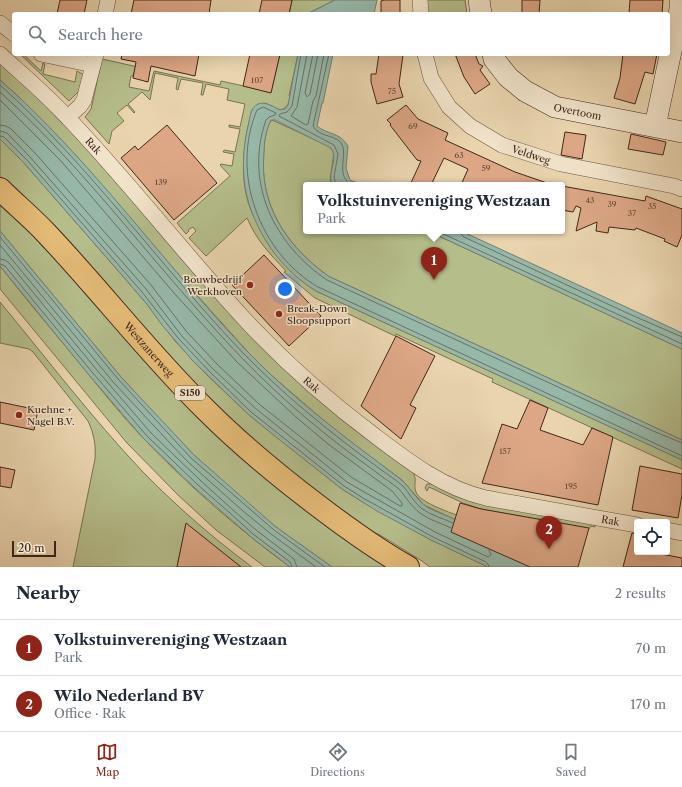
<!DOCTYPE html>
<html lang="en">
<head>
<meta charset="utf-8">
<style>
  :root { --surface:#fff; --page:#f2f2f3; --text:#1f2937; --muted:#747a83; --line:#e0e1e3; --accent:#8f2418 }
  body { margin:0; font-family:"Libre Caslon Text",serif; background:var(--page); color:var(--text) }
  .controls { position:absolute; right:12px; bottom:12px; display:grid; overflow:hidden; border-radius:4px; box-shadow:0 4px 16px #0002 }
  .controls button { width:36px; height:36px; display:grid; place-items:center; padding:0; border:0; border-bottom:1px solid var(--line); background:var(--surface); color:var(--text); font:20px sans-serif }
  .scale { position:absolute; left:12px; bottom:10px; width:44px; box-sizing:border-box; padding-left:4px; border:2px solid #41271b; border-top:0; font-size:11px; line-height:14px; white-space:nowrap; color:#41271b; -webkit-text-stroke:3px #f1e3ca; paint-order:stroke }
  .you { position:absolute; left:285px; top:289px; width:14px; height:14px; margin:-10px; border:3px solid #fff; border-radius:50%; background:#1a73e8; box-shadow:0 0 0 6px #1a73e833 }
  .badge { display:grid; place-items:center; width:26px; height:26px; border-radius:50%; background:var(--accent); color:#fff; font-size:13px; font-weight:700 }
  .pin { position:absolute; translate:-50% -33px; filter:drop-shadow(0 1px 2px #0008) }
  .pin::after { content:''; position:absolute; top:21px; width:14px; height:12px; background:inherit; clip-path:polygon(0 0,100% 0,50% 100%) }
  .popup { position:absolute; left:303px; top:182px; width:262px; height:52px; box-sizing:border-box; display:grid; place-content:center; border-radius:4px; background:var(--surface); filter:drop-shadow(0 1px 3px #0005); font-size:13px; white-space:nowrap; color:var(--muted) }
  .popup b { font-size:15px; color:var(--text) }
  .popup::after { content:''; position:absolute; left:50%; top:100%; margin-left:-8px; border:8px solid transparent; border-top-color:var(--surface) }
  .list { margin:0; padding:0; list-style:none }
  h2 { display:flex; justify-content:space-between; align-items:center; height:52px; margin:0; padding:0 16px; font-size:17px }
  h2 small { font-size:13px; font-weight:400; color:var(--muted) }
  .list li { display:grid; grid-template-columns:26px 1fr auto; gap:12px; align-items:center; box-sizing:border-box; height:56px; padding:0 16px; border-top:1px solid var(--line) }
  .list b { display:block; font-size:15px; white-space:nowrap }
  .list p { margin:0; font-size:13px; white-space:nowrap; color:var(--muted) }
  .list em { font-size:13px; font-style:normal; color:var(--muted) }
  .icon { flex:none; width:22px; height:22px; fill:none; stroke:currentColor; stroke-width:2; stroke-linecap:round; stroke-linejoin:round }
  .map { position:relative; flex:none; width:682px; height:567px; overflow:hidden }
  .search { position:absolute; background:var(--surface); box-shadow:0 4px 16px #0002; left:12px; right:12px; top:12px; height:44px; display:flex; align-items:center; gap:10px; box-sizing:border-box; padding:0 14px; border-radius:4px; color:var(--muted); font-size:15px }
  .sheet { height:164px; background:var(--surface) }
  nav { display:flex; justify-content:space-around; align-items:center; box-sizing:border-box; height:56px; border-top:1px solid var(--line); background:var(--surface); font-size:11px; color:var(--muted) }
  nav a { display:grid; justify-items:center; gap:2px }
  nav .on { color:var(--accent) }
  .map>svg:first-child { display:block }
  .green { fill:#b5bd8b; stroke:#7b7253 }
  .water { fill:#97b8a9; stroke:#757e70 }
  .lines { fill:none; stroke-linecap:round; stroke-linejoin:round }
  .shore { stroke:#6c7062; stroke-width:1 }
  .building { fill:#dda786; stroke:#41271b }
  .street-casing { stroke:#6b5240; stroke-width:16 }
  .secondary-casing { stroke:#41271b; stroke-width:22 }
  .primary-casing { stroke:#41271b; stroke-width:24 }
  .street { stroke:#f1e3ca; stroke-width:15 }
  .secondary { stroke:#f1e3ca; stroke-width:21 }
  .primary { stroke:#e4ba77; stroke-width:22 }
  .poi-dot { fill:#8f2418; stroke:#f1e3ca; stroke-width:1.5 }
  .labels { text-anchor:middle; stroke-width:3; stroke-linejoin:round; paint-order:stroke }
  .number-label { font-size:8px; fill:#684736 }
  .shield { fill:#f1e3ca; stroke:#765f50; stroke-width:1 }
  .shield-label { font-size:9px; font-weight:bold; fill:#41271b }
  .street-label { font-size:10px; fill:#41271b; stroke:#f1e3ca }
  .poi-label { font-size:10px; fill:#41271b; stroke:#f1e3ca; text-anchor:start }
</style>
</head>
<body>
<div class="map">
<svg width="682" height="567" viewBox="0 0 682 567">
  <rect width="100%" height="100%" fill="#e9d4ae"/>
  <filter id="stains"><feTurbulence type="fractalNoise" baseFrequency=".005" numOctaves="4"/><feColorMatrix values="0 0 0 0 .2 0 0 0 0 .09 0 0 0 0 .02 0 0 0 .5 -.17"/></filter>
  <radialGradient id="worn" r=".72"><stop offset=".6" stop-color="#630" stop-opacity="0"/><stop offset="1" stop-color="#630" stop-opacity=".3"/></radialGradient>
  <!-- green -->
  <g class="green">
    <path d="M292 0H335L307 14H289Z"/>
    <path d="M425 0H465L467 14H426Z"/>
    <path d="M20 54H23L41 71 43 63 45 64 43 74 75 82 77 71 84 75 80 90 69 101Z"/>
    <path d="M280 54H298L289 96H290C289 103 288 108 280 110L265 103 252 110C243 143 238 183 253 215 256 221 260 227 263 234 276 257 293 276 316 291L682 460V469L492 382 493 379 396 334 395 336 315 298 284 272 286 271C269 253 257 241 247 218L206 256 189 238 196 231 193 227 188 230 189 231 186 234 177 223 230 176 220 165 221 164 232 166 234 154 223 152 224 150 235 152 240 129 229 127V125L240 127 245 104 227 100 229 89 206 84 203 95H201L203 83 181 79 178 90 176 89 178 78 155 73 150 100 142 92 128 104 135 112 134 113 127 105 117 113 124 121 112 131 109 144 85 117 91 109 102 59 147 69 134 72 133 76H131L129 87 149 91 154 71 220 85 221 81 271 92Z"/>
    <path d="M0 63 43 103 70 131C125 190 175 254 229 313 284 373 345 427 412 471 418 479 413 484 416 492 419 502 449 512 459 516L458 521 424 505 402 480 337 432 271 375 248 352 186 283 72 151 19 97 0 80Z"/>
    <path d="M272 120 329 146 334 152 330 180 332 185H306V231H428L682 349V440L328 276C285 244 258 204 264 148 265 140 266 125 272 120Z"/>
    <path d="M0 139 24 163 121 274 146 303 175 341 206 374 249 415 342 489 361 501 431 540 488 567H430L422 561 380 535 356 525 239 431 15 190 0 177Z"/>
    <path d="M0 202 68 268 391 567H332L276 527 248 504 194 455 146 405 121 377 0 231Z"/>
    <path d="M0 266C25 298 51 329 77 360 99 387 120 414 144 439 189 486 238 529 290 567H265L216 530 178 495 127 443 0 289Z"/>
    <path d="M0 302C47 359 92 418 142 471 176 506 213 538 252 567H241L186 524 177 567H73L95 459C96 445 94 434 88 421L33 352 29 349 0 343Z"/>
    <path d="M427 484H432L453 495 473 502 594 524 595 527 591 526 589 529 481 509 463 503 429 487 427 491 425 488Z"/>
  </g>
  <!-- water -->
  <g class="water">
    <path d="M335 0H377L374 14H307Z"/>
    <path d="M298 54H333L323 103H322L317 126C328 135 340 132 348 146L346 168 350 180 362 185H332C327 172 339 159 331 148L275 120H271C266 130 264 142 264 153 259 206 287 246 328 276L682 440V460L316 291C288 274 265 246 253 215 241 186 241 153 249 122 250 116 251 107 258 104 265 101 274 107 280 110L285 109 288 105Z"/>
    <path d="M0 80C92 161 163 263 247 351 293 399 346 438 399 478 410 486 415 499 427 507 437 513 450 516 460 522 486 536 511 552 536 567H488L431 540 377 511 342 489 281 441 249 415 192 360 162 325 146 303 121 274 24 163 0 139Z"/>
    <path d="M0 231 121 377 194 455 276 527 332 567H290L251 537 195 488 144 439 89 375 0 266Z"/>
    <path d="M428 231H461L663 324 682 333V349Z"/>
  </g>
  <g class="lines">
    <!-- shore -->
    <g class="shore">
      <path d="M301 54 292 106 287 112 280 114 279 116 334 145 338 154 334 177 336 185"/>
      <path d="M307 54 297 107 291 116 306 125 308 124 313 101 316 96 324 54"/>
      <path d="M313 54 305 93 307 97 310 94 318 54"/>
      <path d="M329 54 313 126C318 138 340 134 343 147 346 160 336 177 352 185"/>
      <path d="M0 85C90 166 160 266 244 354 285 396 332 434 380 469 387 474 396 480 403 486 409 493 414 502 421 508 430 515 442 518 453 523"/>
      <path d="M0 92C89 172 158 271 241 357 282 400 328 438 376 472 383 478 392 483 399 489 406 497 411 506 420 513 429 520 441 523 451 528"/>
      <path d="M0 100 61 161 174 293 237 362 296 417 328 444 392 491 402 503V506H400L351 477 259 404 217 364 186 331 151 285 35 153 11 129 6 126 0 125"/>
      <path d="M0 131 7 133 30 157 146 289 181 335 212 368 255 408 347 482 366 493 435 532 488 557 491 555 489 550"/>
      <path d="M0 136 4 137 27 160 142 292 178 338 209 371 251 412 344 486 363 498 433 537 486 562 488 564 489 567"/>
      <path d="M437 231 682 344"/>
      <path d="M461 231V234L464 237 627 313 682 337"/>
      <path d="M0 237 118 379 191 458 274 530 325 567"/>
      <path d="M0 245 114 383 169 442 188 462 243 511 271 534 316 567"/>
      <path d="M0 259 5 260 9 263 96 369 151 433 201 481 233 510 256 530 294 559 297 567"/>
      <path d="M0 264 5 266 92 372 147 436 198 485 230 513 253 534 290 562 292 567"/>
      <path d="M682 443 653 431 327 280C274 244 244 183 266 120L269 117 275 115 276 113 263 107 257 110C230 174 260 253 318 287L682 456"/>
    </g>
  </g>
  <!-- building -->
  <g class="building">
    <path d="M60 0H87L84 14H57Z"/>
    <path d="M134 0H211L209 14H131Z"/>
    <path d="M262 0H292L289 14H259Z"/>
    <path d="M384 0H400V14H381V1Z"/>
    <path d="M522 0H540L539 14 522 13Z"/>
    <path d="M630 0H663L662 14H629Z"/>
    <path d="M122 54H199L195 76 151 66 148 82 133 78 136 62 121 59Z"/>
    <path d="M250 54H280L271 93 243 86Z"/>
    <path d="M379 54 403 55 399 84 403 97 377 104 371 82V74H376Z"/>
    <path d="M455 54H475L479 64 483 66 480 70 490 84 475 94 464 77Z"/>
    <path d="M623 54H657L653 74 645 72 635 104 614 98 620 78Z"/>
    <path d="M406 105 418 119 448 133 445 140 515 172 547 183V185H461L468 169 444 158 431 185H410L421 161 417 160 390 125 391 124 387 120Z"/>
    <path d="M167 125 217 183 174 220 121 158 135 146 138 150Z"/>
    <path d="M565 132 586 135 582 159 561 155Z"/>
    <path d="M631 134 666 142 663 155 628 149Z"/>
    <path d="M562 186 645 201 646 196 682 209V235L677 247 664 241 665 239 636 228 635 230 609 227 608 233 596 231 597 222 576 231 581 208 576 206 573 212 562 210Z"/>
    <path d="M264 255 321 316 289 346 232 285Z"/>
    <path d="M396 336 435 356 410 405 416 408 401 439 361 406Z"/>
    <path d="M530 400 548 408 540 430 583 445 592 428 613 437 598 505 482 483 502 424 517 429Z"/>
    <path d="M0 402 38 410 34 430 0 423Z"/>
    <path d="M640 466 682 474V495L678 518 632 510Z"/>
    <path d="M0 467 15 470 11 488 0 486Z"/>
    <path d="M460 503 481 509 589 528 578 567H530L451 532Z"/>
    <path d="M186 523 241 567H177Z"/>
    <path d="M632 533 637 534V552H651L682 558V567H623Z"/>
  </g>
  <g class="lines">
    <defs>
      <g id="street">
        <path d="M420 0 421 14"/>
        <path d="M105 14 108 0"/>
        <path d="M0 23 14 34"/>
        <path id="s1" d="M0 54C23 75 47 95 68 118 132 185 188 259 251 326 289 366 330 402 374 435 408 461 443 488 486 498L637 525"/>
        <path d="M41 54 93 65"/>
        <path id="s2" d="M425 54 431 78 449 107 470 126 502 145 561 164 674 186 682 189"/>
        <path d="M68 117 80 106 84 100 96 54"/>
        <path d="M667 530 682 533"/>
      </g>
      <g id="secondary">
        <path d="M479 0 481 14"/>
        <path id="s3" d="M493 54 494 59 508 77 525 91 555 107 682 132"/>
        <path d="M655 126 680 9V0"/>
      </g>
      <g id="primary">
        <path id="s4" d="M0 189C15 204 32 218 46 233 101 291 149 354 206 410 239 443 275 473 313 502 343 525 374 548 408 567"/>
      </g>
    </defs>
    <!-- street casing -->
    <use href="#street" class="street-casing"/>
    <!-- secondary casing -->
    <use href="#secondary" class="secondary-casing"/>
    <!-- primary casing -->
    <use href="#primary" class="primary-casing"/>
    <!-- street -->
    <use href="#street" class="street"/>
    <!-- secondary -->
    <use href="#secondary" class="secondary"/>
    <!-- primary -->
    <use href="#primary" class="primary"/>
  </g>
  <!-- markers -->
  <g class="poi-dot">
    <circle cx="250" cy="285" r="4"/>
    <circle cx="279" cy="314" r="4"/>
    <circle cx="19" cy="415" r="4"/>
  </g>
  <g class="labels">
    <!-- number labels -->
    <g class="number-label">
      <text x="257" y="83">107</text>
      <text x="392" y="94">75</text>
      <text x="413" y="129">69</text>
      <text x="459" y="158">63</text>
      <text x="486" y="171">59</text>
      <text x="161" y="185">139</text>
      <text x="590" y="203">43</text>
      <text x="612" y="207">39</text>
      <text x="652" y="209">35</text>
      <text x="632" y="216">37</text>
      <text x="505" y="454">157</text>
      <text x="571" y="489">195</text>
    </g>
    <!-- shield labels -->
    <rect class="shield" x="175" y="386" width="30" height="14" rx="3"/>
    <g class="shield-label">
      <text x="190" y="396">S150</text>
    </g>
    <!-- street labels -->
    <g class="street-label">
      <text dy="4" stroke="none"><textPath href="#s3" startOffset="107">Overtoom</textPath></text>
      <text dy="4" stroke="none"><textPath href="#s1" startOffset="131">Rak</textPath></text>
      <text dy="4" stroke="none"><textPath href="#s2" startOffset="155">Veldweg</textPath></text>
      <text dy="4" stroke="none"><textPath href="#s4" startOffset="219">Westzanerweg</textPath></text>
      <text dy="4" stroke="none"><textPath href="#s1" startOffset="455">Rak</textPath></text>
      <text dy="4" stroke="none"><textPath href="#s1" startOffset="791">Rak</textPath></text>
    </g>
    <!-- poi labels -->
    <g class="poi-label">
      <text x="242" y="283" text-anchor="end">Bouwbedrijf<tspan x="242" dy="12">Werkhoven</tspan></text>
      <text x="287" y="312">Break-Down<tspan x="287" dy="12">Sloopsupport</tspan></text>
      <text x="27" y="413">Kuehne +<tspan x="27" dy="12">Nagel B.V.</tspan></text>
    </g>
  </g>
  <rect width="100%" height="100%" filter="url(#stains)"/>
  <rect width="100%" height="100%" fill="url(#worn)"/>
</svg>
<div class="controls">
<button><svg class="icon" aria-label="locate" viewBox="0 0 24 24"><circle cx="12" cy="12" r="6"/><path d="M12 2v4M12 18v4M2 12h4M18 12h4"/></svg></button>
</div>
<div class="scale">20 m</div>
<div class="you"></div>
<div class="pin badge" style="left:434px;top:280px">1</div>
<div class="popup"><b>Volkstuinvereniging Westzaan</b>Park</div>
<div class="pin badge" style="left:549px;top:549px">2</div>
<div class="search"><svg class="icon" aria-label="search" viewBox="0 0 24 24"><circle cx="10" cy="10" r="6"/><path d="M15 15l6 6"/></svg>Search here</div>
</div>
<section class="sheet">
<h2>Nearby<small>2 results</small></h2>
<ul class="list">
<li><span class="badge">1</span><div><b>Volkstuinvereniging Westzaan</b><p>Park</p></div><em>70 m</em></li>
<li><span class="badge">2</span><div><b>Wilo Nederland BV</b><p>Office · Rak</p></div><em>170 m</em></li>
</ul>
</section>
<nav>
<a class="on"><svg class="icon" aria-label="map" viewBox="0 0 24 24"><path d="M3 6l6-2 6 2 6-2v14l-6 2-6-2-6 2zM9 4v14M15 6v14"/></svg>Map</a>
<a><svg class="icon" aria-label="directions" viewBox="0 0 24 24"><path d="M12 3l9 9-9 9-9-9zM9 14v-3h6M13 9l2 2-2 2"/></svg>Directions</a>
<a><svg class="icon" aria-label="saved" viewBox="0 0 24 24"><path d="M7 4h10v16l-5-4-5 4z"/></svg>Saved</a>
</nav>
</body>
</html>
